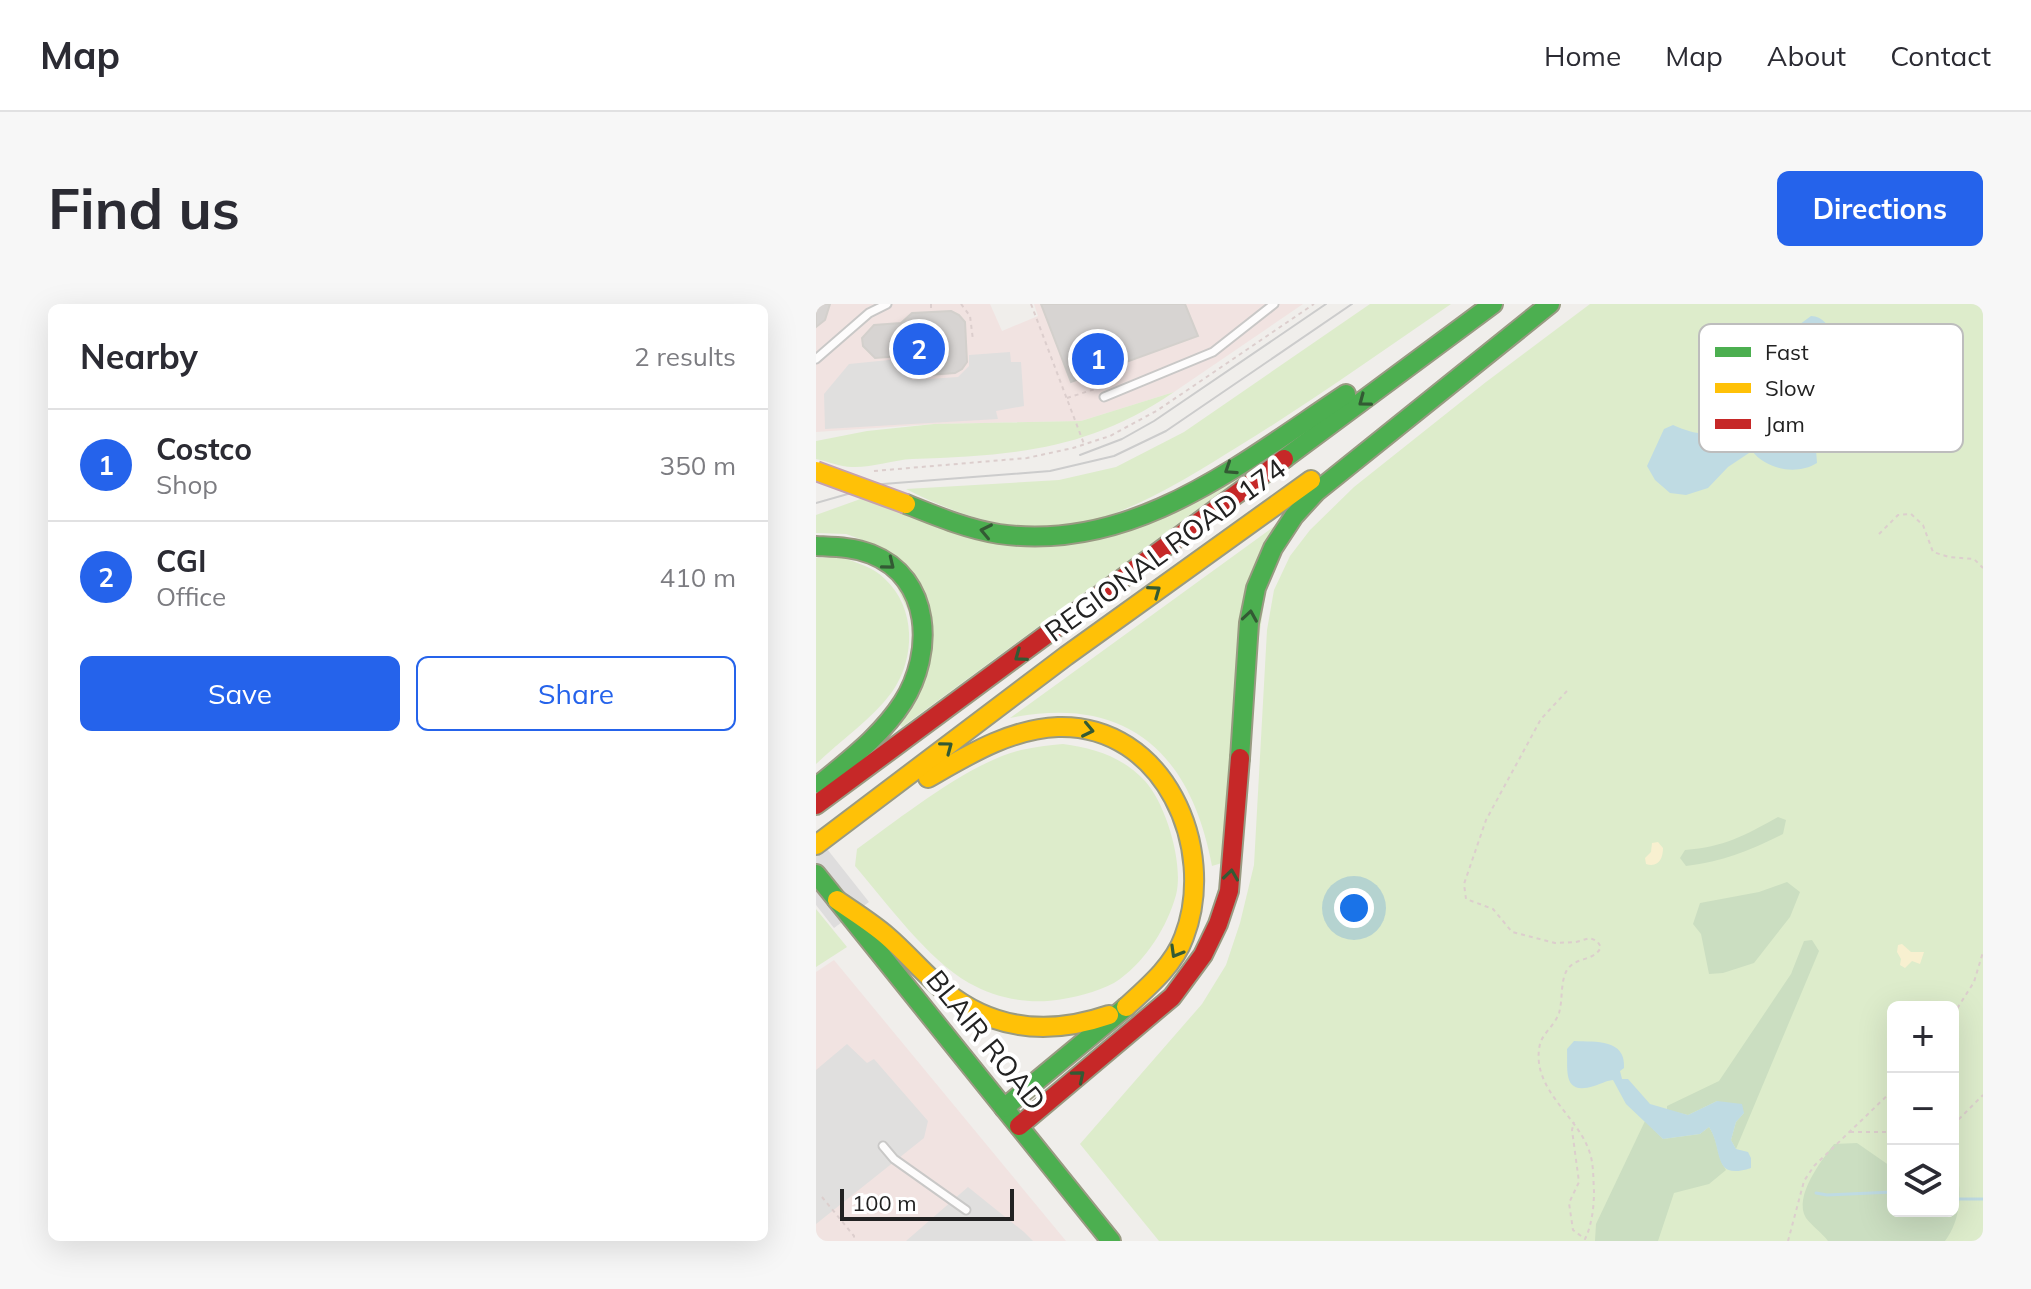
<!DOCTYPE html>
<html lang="en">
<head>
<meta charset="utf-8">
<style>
  :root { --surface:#fff; --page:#f7f7f7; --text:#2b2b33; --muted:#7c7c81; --line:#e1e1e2; --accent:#2563eb }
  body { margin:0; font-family:Mulish,sans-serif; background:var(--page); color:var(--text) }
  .controls { position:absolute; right:24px; bottom:24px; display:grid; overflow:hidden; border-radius:12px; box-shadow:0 8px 32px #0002 }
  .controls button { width:72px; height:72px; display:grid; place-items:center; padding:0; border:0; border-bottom:2px solid var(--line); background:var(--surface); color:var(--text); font:40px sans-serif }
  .scale { position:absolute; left:24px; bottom:20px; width:174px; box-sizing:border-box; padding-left:8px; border:4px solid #222; border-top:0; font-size:22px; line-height:28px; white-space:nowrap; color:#222; -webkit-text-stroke:6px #fff; paint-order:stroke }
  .you { position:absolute; left:538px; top:604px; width:28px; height:28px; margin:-20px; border:6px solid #fff; border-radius:50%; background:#1a73e8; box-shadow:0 0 0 12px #1a73e833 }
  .badge { display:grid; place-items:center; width:52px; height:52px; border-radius:50%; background:var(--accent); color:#fff; font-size:26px; font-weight:700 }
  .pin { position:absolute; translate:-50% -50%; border:4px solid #fff; box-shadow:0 2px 8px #0006 }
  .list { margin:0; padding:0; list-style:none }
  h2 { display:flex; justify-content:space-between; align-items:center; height:104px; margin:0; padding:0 32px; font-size:34px }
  h2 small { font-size:26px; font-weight:400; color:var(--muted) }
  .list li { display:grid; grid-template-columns:52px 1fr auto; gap:24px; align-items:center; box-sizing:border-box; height:112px; padding:0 32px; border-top:2px solid var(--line) }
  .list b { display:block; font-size:30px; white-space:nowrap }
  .list p { margin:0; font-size:26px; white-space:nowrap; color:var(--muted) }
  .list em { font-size:26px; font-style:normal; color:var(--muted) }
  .actions { display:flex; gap:16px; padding:24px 32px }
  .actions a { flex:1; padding:18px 0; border:2px solid var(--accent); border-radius:12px; text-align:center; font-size:28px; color:var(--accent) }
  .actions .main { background:var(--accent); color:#fff }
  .icon { flex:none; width:44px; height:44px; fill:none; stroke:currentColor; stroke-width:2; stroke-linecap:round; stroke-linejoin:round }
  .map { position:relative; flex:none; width:1167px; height:937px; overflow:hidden; border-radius:12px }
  header { display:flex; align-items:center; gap:48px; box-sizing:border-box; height:112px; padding:0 40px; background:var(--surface); border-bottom:2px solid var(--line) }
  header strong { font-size:38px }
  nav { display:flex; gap:44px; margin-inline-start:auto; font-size:28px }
  .intro { display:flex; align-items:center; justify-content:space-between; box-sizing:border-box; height:192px; padding:0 48px }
  h1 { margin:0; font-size:56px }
  .button { padding:20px 36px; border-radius:12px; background:var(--accent); color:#fff; font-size:28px; font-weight:700 }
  main { display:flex; gap:48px; padding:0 48px }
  aside { flex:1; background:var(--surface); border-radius:12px; box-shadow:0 8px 32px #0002 }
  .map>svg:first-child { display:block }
  .commercial { fill:#f1e3e1 }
  .grass { fill:#ddeccb; fill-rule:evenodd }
  .forest { fill:#cbdec1 }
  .sand { fill:#f8f0d0 }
  .parking { fill:#e0dfde }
  .water { fill:#bfdbe3 }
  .pier { fill:#dedddd }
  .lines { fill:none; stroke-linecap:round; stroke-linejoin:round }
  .stream { stroke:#bfdbe3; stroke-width:3 }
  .building { fill:#d7d4d2; stroke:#d3d0cc; stroke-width:2 }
  .lane-casing { stroke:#c9c8c7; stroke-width:11 }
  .fast-casing { stroke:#999a82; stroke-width:22 }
  .slow-casing { stroke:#999a82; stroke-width:22 }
  .jam-casing { stroke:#999a82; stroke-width:22 }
  .path { stroke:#dccecd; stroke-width:2; stroke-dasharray:4 4; stroke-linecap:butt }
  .lane { stroke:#fdfcfc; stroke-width:7 }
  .fast { stroke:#4caf50; stroke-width:18 }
  .slow { stroke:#ffc107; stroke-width:18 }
  .jam { stroke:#c62828; stroke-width:18 }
  .tram { stroke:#ccc; stroke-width:2 }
  .slow-bridge-casing { stroke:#c5a2ac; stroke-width:22; stroke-linecap:butt }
  .slow-bridge { stroke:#ffc107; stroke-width:18 }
  .oneway { stroke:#335a34 }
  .labels { text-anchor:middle; stroke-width:8; stroke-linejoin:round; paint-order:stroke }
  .street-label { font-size:28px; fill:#222; stroke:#fff }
  .key { fill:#fff; stroke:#bdbdbd; stroke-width:2 }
  .key-label { font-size:22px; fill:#222 }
</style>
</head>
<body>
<header>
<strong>Map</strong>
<nav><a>Home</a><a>Map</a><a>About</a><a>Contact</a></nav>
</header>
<div class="intro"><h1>Find us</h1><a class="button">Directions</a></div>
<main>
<aside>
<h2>Nearby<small>2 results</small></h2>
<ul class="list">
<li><span class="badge">1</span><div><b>Costco</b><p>Shop</p></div><em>350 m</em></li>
<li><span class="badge">2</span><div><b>CGI</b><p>Office</p></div><em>410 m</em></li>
</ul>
<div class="actions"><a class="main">Save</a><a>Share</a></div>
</aside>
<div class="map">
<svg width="1167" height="937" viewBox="0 0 1167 937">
  <rect width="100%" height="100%" fill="#f0eeeb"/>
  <!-- commercial -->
  <g class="commercial">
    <path d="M0 0H174L186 27 222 12 218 0H487L358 88 265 117 118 120 0 128Z"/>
    <path d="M18 656 250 937H0V668Z"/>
  </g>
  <!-- grass -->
  <g class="grass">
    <path d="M554 0H635C565 48 495 98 423 142 368 176 296 223 229 224 180 224 133 207 90 185L243 176 300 163 368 128Z"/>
    <path d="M774 0H1167V937H343L264 840 386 700 410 661 424 619 438 561 451 326 458 286 474 252 494 226 538 183 670 78ZM1077 703H1137V907H1077Z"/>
    <path d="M358 88C271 147 198 151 96 155 77 156 54 164 36 163 24 163 11 157 0 155V137L51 127 118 120 265 117Z"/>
    <path d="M425 173 86 423 79 416 115 355 61 241 30 230 0 229V211L50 193 228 241Z"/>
    <path d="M460 221 409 558 396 562C375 449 311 390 194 414Z"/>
    <path d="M25 253C41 259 57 263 69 275 100 304 100 354 76 388 55 416 25 436 0 460V254Z"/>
    <path d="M247 440C278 444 307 453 329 477 350 500 368 560 360 591 351 623 331 655 304 675 289 686 264 692 247 695 214 701 182 695 153 679 112 656 70 598 39 562L41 545C86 513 152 459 205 446 219 443 233 441 247 440Z"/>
    <path d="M0 605 31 643 0 663Z"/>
  </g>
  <!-- forest -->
  <g class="forest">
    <path d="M962 513 970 516 967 530C932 547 909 557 870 562L864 554 869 546C908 543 928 532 962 513Z"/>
    <path d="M971 578 984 588 974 613 938 659 907 669 893 670 885 630 877 620 884 599 943 588Z"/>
    <path d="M996 636 1003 647 920 845 915 836 920 818 928 809 901 797 872 811 851 806V802L903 777 975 670 988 637Z"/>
    <path d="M829 817 847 835 884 830 893 823C903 838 900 852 910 866L893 880 858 889 842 937H779L780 920Z"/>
    <path d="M1041 839 1077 864V907H1137V859C1148 882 1145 917 1129 937H1012C1006 929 996 922 990 914 977 892 1006 856 1018 840Z"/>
  </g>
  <!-- sand -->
  <g class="sand">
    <path d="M842 538 847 544C847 555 842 564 830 560L829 554 835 548 836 539Z"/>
    <path d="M1086 640 1095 648H1108L1104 660 1096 657 1089 664 1084 661 1085 655 1081 648 1082 641Z"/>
  </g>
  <!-- parking -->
  <g class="parking">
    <path d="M194 48 195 58H205L208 102 180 107 182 115 9 125 8 90 33 60 83 55 88 70 97 76 142 73 153 62V51Z"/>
    <path d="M31 740 51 759 58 755 112 817 108 834 0 920V766Z"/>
    <path d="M152 883 208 928 217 937H90Z"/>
  </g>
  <!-- water -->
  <g class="water">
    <path d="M995 12C1007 12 1012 22 1019 31 1024 36 1033 43 1033 52 1033 65 996 102 986 111L987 122 999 132 1001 159C980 172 950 165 936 147L912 163 892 184 870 191 854 189 839 176 831 162 848 125 857 121C892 136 899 131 923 104 919 93 922 82 922 71L934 57 966 58 976 26Z"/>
    <path d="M758 737C780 738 810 735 808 764L804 767 806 775H812L834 800 872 811 901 797 926 800 928 809 920 818 915 836 920 845 932 848 935 854V864C895 877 908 846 893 823L884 830 847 835 810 800 797 776C789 777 785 780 778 782 746 792 752 766 751 745Z"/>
  </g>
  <!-- pier -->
  <path class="pier" d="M0 531 53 598 18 624 0 601Z"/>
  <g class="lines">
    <!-- stream -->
    <g class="stream">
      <path d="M1000 889 1011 891 1077 888"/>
      <path d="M1137 895H1167"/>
    </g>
  </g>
  <!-- building -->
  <g class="building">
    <path d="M0 0H14L9 16 0 23Z"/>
    <path d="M225 0H369L382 32 255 78Z"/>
    <path d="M135 7 143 11 149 18 151 58 146 65 139 69 99 72 92 69 86 61 85 52 59 54 47 42 46 34 58 21 85 19 96 9Z"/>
  </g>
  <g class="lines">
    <defs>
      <g id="lane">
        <path d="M0 55 53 9 71 0"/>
        <path d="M288 93 397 48 458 0"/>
        <path d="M67 842 78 855 150 906"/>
      </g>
      <g id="fast">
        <path d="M468 155 677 0"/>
        <path d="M90 200C120 212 151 225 183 230 317 249 424 160 530 90"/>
        <path d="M0 242C19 243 37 243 55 250 116 274 118 349 87 398 66 431 34 455 4 480"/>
        <path d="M424 454 433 319 440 284 457 244 478 212 500 188 734 0"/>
        <path d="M0 570 295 937"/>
        <path d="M188 804 310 703"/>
      </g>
      <g id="slow">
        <path d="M112 474C152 451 194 425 242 423 348 420 402 544 368 633 358 661 332 683 310 703"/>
        <path d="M0 541 250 352 495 176"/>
        <path d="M21 596C38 608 56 619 71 632 92 650 109 671 130 688 179 727 235 731 293 711"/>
      </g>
      <g id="jam">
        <path d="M0 501 468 155"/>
        <path d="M203 822 356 693 387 651 402 620 413 587 424 454"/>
      </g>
    </defs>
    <!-- lane casing -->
    <use href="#lane" class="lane-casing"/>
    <!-- fast casing -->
    <use href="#fast" class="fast-casing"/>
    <!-- slow casing -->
    <use href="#slow" class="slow-casing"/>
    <!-- jam casing -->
    <use href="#jam" class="jam-casing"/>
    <!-- path -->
    <g class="path">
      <path d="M115 0V8"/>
      <path d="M145 0 154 12 157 36"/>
      <path d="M215 0 268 140"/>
      <path d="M251 94 279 85 281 86"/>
      <path d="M58 167 211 154 257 144 294 132 342 106 498 0"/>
      <path d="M1063 230 1082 211 1095 210 1107 221 1117 248 1133 253 1158 255 1167 264"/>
      <path d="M751 387 725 415 670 516 648 580 650 595 677 605 696 628 739 639 760 638 774 634 781 637 785 643C778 658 760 652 751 666 744 678 747 696 743 709 739 721 727 729 724 740 714 783 759 810 772 844 778 858 777 872 778 887 778 902 776 921 769 935L757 926 753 899 763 878 756 826 758 818"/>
      <path d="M1137 711 1158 678 1167 648"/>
      <path d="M1137 821 1167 791"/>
      <path d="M1034 828H1077"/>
      <path d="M6 893 38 932V937"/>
      <path d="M972 937 988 877 998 862 1077 786"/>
    </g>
    <!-- lane -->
    <use href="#lane" class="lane"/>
    <!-- fast -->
    <use href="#fast" class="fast"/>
    <!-- slow -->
    <use href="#slow" class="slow"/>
    <!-- jam -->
    <use href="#jam" class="jam"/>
    <!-- tram -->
    <g class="tram">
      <path d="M264 151 306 135 338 117 510 0"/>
      <path d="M0 199 67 180 234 167 298 152 350 127 536 0"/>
    </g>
    <defs>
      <path id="slow-bridge" d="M0 167 90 200"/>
    </defs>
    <!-- slow-bridge casing -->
    <use href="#slow-bridge" class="slow-bridge-casing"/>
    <!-- slow-bridge -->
    <use href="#slow-bridge" class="slow-bridge"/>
  </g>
  <!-- one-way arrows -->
  <defs><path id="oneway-chevron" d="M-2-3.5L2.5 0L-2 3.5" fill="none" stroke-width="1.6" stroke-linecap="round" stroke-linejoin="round" transform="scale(2)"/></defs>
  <g class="oneway">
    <use href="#oneway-chevron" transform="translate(548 97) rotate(143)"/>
    <use href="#oneway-chevron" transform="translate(414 165) rotate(147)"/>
    <use href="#oneway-chevron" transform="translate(170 227) rotate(-168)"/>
    <use href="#oneway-chevron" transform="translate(73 260) rotate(39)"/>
    <use href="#oneway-chevron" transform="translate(339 287) rotate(-36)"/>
    <use href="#oneway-chevron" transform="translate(434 312) rotate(-81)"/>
    <use href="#oneway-chevron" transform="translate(204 352) rotate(144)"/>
    <use href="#oneway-chevron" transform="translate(272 426) rotate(12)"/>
    <use href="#oneway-chevron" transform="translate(131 443) rotate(-37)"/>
    <use href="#oneway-chevron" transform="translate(415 571) rotate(-82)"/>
    <use href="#oneway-chevron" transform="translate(360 648) rotate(120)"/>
    <use href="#oneway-chevron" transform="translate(263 772) rotate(-40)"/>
  </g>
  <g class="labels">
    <!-- street labels -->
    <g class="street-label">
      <text transform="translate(349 246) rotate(-36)" y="10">REGIONAL ROAD 174</text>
      <text transform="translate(170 736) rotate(51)" y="10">BLAIR ROAD</text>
    </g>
  </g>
  <!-- legend -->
  <rect x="883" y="20" width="264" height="128" rx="12" class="key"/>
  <rect x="899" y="43" width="36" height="10" fill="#4caf50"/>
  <rect x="899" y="79" width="36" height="10" fill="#ffc107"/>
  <rect x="899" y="115" width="36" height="10" fill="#c62828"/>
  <g class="key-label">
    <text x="949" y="56">Fast</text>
    <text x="949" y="92">Slow</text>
    <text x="949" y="128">Jam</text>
  </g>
</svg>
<div class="controls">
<button>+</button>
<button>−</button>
<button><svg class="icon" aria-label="layers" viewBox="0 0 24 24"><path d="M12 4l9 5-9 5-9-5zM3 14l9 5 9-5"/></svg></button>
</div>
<div class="scale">100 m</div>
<div class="you"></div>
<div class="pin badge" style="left:282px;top:55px">1</div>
<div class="pin badge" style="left:103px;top:45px">2</div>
</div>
</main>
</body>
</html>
